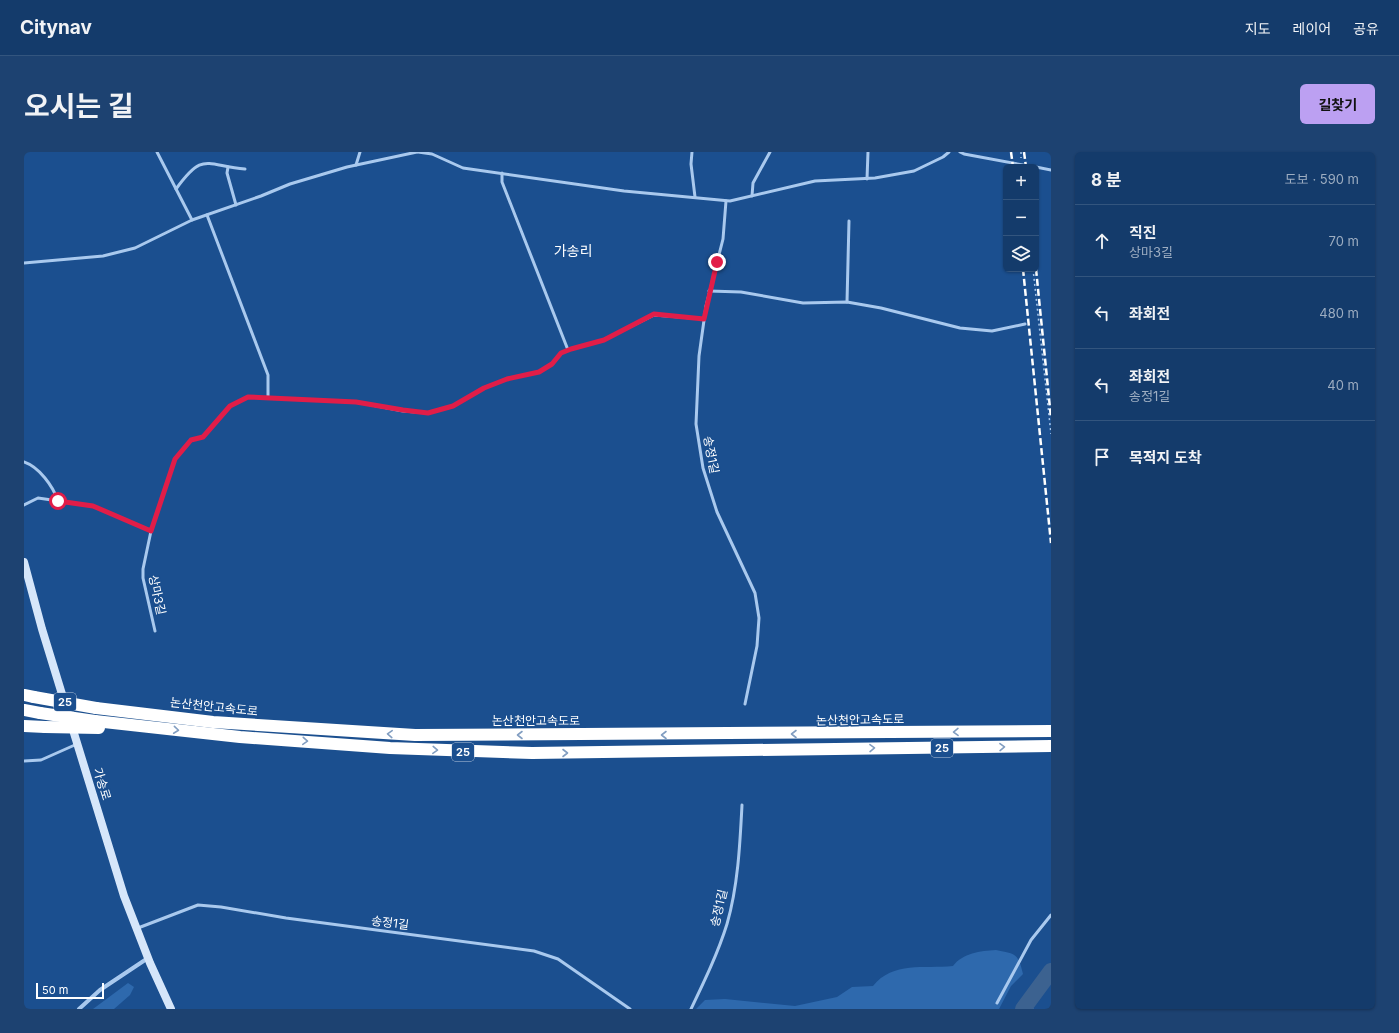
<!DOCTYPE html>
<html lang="ko">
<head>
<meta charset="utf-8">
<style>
  :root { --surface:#143b6b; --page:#1d4271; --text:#f1f3f6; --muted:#9dadc1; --line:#33557e; --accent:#bca0f2 }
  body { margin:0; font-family:Inter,"Noto Sans KR",sans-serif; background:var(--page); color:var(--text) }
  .controls { position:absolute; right:12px; top:12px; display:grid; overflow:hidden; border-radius:6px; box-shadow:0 1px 3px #0004 }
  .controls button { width:36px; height:36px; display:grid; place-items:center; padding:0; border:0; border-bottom:1px solid var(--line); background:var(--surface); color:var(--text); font:20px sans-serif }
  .scale { position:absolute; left:12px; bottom:10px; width:68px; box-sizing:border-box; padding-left:4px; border:2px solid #fff; border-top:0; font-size:11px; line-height:14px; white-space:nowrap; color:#fff; -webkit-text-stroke:3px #1b4f8f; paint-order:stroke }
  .stop { position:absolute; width:12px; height:12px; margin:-9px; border:3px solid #e11d48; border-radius:50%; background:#fff }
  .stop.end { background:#e11d48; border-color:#fff; box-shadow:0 1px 4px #0008 }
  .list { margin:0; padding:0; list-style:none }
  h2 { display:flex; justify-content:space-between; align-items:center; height:52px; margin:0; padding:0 16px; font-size:17px }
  h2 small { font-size:13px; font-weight:400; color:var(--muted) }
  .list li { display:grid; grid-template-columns:26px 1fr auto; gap:12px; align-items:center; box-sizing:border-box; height:72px; padding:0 16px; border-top:1px solid var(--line) }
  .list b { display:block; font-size:15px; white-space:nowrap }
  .list p { margin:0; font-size:13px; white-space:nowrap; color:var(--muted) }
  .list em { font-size:13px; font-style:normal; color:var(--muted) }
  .icon { flex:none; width:22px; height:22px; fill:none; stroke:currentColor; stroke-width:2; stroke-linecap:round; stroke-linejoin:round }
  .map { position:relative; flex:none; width:1027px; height:857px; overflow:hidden; border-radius:6px }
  header { display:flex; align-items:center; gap:24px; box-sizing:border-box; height:56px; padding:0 20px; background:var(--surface); border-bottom:1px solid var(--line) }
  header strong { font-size:19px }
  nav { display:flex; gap:22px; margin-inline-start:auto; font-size:14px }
  .intro { display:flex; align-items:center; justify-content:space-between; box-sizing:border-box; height:96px; padding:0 24px }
  h1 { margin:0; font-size:28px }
  .button { padding:10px 18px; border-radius:6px; background:var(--accent); color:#111; font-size:14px; font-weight:700 }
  main { display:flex; gap:24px; padding:0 24px }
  aside { flex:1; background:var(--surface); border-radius:6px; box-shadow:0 1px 3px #0004 }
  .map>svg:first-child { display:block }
  .green { fill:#2e69ad }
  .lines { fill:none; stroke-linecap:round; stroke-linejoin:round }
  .stream { stroke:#9cc4f0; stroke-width:2.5 }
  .river { stroke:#3c6290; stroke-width:16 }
  .path { stroke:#a9c9ee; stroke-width:1.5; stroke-dasharray:2 3; stroke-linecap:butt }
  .lane { stroke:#a9c9ee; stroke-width:3 }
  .street { stroke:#a9c9ee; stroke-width:4 }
  .secondary { stroke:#d6e6fa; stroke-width:8 }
  .highway { stroke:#fff; stroke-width:12 }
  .rail { stroke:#fff; stroke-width:2.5; stroke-dasharray:7 3; stroke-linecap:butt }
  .highway-bridge { stroke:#fff; stroke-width:12 }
  .oneway { stroke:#829ec1 }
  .route { stroke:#e11d48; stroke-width:5 }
  .labels { text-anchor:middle; stroke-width:3; stroke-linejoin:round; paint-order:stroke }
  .shield { fill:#1b4f8f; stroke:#bbcadd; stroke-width:1 }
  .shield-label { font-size:11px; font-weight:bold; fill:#fff }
  .street-label { font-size:12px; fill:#fff; stroke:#1b4f8f }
  .quarter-label { font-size:14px; fill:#fff; stroke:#1b4f8f }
</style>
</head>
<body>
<header>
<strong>Citynav</strong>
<nav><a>지도</a><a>레이어</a><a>공유</a></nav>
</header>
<div class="intro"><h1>오시는 길</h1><a class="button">길찾기</a></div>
<main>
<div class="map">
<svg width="1027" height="857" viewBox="0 0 1027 857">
  <rect width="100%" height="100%" fill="#1b4f8f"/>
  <!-- green -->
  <g class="green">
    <path d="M972 798C992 802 994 801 999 822L987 834 975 857H672L681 848 701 847 771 854 813 845 828 835 849 834C869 809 900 817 929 814 939 801 956 799 972 798Z"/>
    <path d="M104 831 110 835 106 843 90 857H69Z"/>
  </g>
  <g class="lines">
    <!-- stream -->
    <path class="stream" d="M1004 851 1008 857"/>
    <!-- river -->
    <path class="river" d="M999 857 1027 819"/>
    <!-- path -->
    <g class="path">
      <path d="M997 0V6"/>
      <path d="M1009 117 1027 282"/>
    </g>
    <!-- lane -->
    <g class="lane">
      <path d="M133 0 168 68"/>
      <path d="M394 0 408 2 439 16 600 39 706 49 791 29 851 26 890 19 919 5 925 0"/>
      <path d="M668 0 667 12 671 45"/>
      <path d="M936 0 940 2 1010 15"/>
      <path d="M332 13 336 0"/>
      <path d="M204 15 203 21 212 53"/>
      <path d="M1012 15 1027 18"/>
      <path d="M478 21V30L544 198"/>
      <path d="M843 27 844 0"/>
      <path d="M152 37C179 0 180 13 221 17"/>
      <path d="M728 44 729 31 746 0"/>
      <path d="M702 49 699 87 682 154 675 204 672 272 679 316 693 360 731 441 735 466 733 494 721 552"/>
      <path d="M183 63 244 223V246"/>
      <path d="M0 111 79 104 111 96 168 68 237 44 266 32 323 15 393 0"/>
      <path d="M685 139 717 140 779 151 823 150 857 156 936 176 968 179 1001 172"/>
      <path d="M823 150 825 69"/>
      <path d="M0 310C15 315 29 334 34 349"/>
      <path d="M0 353 14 346 69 354 127 379 119 417V426L131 479"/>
      <path d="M127 379 151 307 167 288 179 285 206 254 224 245 332 250 379 259 404 261 429 254 460 236 483 227 515 220 528 212 537 201 547 197 580 188 630 163 680 167"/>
      <path d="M0 609 17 608 53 592"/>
      <path d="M114 776 174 753 197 755 262 766 510 799 534 807 606 857"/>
      <path d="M973 851 1007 788 1027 763"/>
      <path d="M667 857C680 830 694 801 703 772 714 734 716 692 718 653"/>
    </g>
    <!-- street -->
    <path class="street" d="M55 857 76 838 124 806"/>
    <!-- secondary -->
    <path class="secondary" d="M0 410 18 477 100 744 126 811 147 857"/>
    <!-- highway -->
    <g class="highway">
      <path d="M0 543 10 545"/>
      <path d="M72 556 189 570 391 583 1027 579"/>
      <path d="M0 558 16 561"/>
      <path d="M71 569 216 585 366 596 508 601 1027 594"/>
      <path d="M0 574 21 575"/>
    </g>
    <!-- rail -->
    <g class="rail">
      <path d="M987 0 989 15"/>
      <path d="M1000 0 1002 15"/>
      <path d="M999 117 1027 391"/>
      <path d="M1012 117 1027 266"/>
    </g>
    <!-- highway-bridge -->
    <g class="highway-bridge">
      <path d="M10 545 72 556"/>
      <path d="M16 561 71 569"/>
      <path d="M21 575 75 576"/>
    </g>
  </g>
  <!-- one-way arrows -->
  <defs><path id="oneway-chevron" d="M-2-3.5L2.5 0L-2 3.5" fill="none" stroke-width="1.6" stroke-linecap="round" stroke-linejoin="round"/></defs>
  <g class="oneway">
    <use href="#oneway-chevron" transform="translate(152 578) rotate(6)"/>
    <use href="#oneway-chevron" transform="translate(932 580) rotate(179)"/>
    <use href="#oneway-chevron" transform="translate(366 582) rotate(-177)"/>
    <use href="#oneway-chevron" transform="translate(770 582) rotate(180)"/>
    <use href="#oneway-chevron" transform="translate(496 583) rotate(180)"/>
    <use href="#oneway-chevron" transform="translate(640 583) rotate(180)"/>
    <use href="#oneway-chevron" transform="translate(281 589) rotate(4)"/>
    <use href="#oneway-chevron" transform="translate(978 595) rotate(-1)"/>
    <use href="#oneway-chevron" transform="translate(848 596) rotate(-1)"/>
    <use href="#oneway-chevron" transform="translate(411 598) rotate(3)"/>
    <use href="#oneway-chevron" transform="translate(541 601)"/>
  </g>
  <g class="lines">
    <!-- route -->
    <path class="route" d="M34 349 69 354 127 379 151 307 167 288 179 285 206 254 224 245 332 250 379 258 404 261 429 254 460 236 483 227 515 220 528 212 537 201 547 197 580 188 630 162 680 167 693 110"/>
  </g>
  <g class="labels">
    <!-- shield labels -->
    <g class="shield">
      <rect x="30" y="541" width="22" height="18" rx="3"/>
      <rect x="907" y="587" width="22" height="18" rx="3"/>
      <rect x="428" y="591" width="22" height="18" rx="3"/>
    </g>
    <g class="shield-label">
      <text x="41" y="554">25</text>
      <text x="918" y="600">25</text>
      <text x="439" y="604">25</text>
    </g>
    <!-- street labels -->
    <g class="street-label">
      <text transform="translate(687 303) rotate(79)" y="4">송정1길</text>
      <text transform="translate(133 443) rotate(78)" y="4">상마3길</text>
      <text transform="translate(190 555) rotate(6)" y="4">논산천안고속도로</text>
      <text transform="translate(836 568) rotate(-1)" y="4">논산천안고속도로</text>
      <text x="512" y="573">논산천안고속도로</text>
      <text transform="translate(78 632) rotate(73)" y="4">가송로</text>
      <text transform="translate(695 756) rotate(-77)" y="4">송정1길</text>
      <text transform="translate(366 771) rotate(7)" y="4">송정1길</text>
    </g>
    <!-- quarter labels -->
    <g class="quarter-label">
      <text x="549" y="104">가송리</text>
    </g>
  </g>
</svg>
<div class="controls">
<button>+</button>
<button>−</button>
<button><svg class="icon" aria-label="layers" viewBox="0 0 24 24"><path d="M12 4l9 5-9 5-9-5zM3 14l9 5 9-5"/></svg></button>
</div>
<div class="scale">50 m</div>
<div class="stop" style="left:34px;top:349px"></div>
<div class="stop end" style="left:693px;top:110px"></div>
</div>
<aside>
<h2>8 분<small>도보 · 590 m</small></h2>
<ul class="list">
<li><svg class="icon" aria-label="ahead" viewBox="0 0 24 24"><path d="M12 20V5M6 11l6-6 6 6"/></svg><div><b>직진</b><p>상마3길</p></div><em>70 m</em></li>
<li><svg class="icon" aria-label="left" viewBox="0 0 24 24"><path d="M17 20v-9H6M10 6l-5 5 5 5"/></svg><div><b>좌회전</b></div><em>480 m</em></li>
<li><svg class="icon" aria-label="left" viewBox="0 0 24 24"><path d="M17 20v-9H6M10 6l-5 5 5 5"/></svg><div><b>좌회전</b><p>송정1길</p></div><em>40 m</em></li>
<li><svg class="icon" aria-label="arrive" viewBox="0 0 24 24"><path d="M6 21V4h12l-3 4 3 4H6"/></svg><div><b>목적지 도착</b></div></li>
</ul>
</aside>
</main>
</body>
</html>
